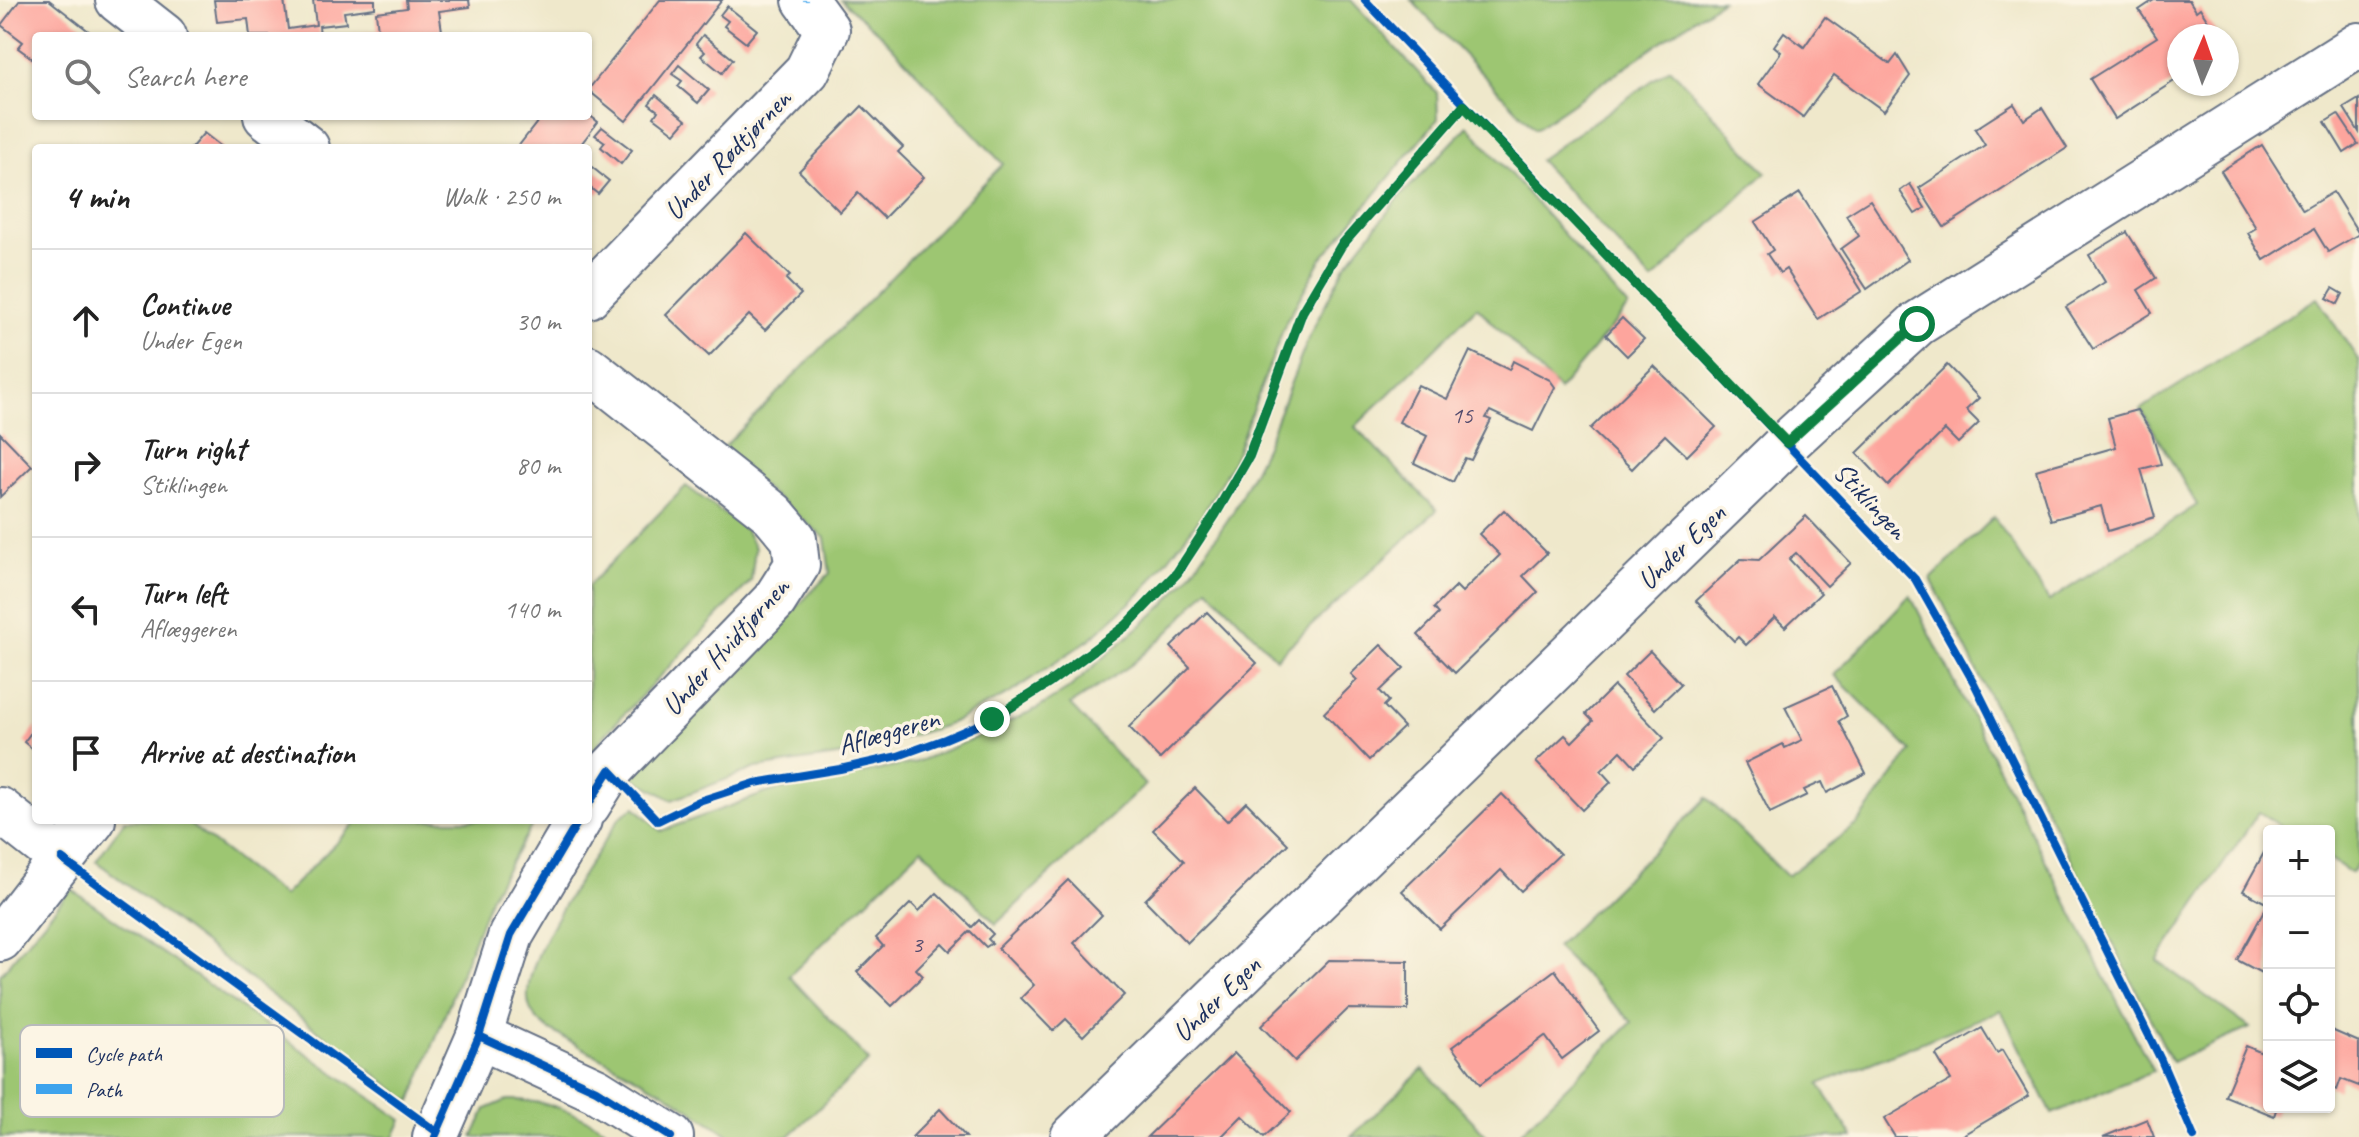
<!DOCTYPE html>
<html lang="en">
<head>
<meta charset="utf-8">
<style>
  :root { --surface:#fff; --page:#f6f6f6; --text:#222; --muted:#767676; --line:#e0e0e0 }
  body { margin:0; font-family:Caveat,sans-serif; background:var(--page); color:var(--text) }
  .controls { position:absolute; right:24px; bottom:24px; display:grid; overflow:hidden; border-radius:8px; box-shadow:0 2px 6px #0004 }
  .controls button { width:72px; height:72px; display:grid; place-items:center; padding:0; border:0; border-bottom:2px solid var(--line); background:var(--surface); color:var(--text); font:40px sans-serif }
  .compass { position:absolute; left:2167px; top:24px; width:72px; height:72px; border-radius:50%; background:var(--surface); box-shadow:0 2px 6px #0004; rotate:2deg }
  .stop { position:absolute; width:24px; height:24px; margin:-18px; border:6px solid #0b8043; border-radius:50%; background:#fff }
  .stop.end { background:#0b8043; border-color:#fff; box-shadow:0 2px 8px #0008 }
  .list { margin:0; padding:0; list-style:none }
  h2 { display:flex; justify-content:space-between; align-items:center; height:104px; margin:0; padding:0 32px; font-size:34px }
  h2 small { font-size:26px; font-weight:400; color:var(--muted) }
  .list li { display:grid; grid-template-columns:52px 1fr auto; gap:24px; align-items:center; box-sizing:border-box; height:144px; padding:0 32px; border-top:2px solid var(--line) }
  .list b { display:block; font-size:30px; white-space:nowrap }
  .list p { margin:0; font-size:26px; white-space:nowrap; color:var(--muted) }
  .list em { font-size:26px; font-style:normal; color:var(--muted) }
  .icon { flex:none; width:44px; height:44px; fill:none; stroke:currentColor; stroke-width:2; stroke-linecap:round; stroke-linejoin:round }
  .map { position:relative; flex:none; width:2359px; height:1137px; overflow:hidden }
  .search { position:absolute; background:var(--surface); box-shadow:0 2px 6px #0004; left:32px; top:32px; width:560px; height:88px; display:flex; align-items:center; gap:20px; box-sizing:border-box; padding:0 28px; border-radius:8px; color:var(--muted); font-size:30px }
  .panel { position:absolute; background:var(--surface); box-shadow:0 2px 6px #0004; left:32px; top:144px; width:560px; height:680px; border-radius:8px }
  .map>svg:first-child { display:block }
  .green { fill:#9dc672; stroke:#5c7a68; stroke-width:2 }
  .building { fill:#fda59d }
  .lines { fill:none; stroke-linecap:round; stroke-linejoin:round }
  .street-casing { stroke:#657084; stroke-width:48 }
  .street { stroke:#fff; stroke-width:44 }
  .quiet { stroke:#3da3ed; stroke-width:6; stroke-dasharray:12 6; stroke-linecap:butt }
  .cycleway-casing { stroke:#fcf5e5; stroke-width:13 }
  .cycleway { stroke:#0057b8; stroke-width:8 }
  .route { stroke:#0b8043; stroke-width:10 }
  .labels { text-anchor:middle; stroke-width:7; stroke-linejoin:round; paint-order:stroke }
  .number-label { font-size:24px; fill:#544c6e }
  .street-label { font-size:28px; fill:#1b2f5e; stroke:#fcf5e5 }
  .key { fill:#fcf5e5; stroke:#b8babc; stroke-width:2 }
  .key-label { font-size:22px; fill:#1b2f5e }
</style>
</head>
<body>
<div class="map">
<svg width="2359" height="1137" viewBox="0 0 2359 1137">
  <rect width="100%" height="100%" fill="#fcf5e5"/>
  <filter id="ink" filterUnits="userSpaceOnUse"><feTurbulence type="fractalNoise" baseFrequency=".0125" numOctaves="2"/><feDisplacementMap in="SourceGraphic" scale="16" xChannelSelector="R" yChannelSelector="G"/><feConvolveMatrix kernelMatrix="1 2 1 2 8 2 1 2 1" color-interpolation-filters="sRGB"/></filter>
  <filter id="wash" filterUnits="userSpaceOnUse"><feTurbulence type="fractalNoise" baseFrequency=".006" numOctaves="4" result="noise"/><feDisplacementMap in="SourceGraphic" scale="32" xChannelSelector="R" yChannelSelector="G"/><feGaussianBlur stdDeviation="1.8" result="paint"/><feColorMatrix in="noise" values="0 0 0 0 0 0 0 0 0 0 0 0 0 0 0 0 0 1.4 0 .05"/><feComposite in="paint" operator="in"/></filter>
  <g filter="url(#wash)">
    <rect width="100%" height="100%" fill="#efe8cb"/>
    <!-- green -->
    <g class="green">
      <path d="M841 0H1351L1437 93 1438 119 1322 258 1286 322 1232 463 1203 514 1143 591 1090 639 1009 694 947 725 850 754 756 768 672 800 631 776 830 573 825 538 720 451 1003 164 881 35Z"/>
      <path d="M1411 0H1722L1535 129Z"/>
      <path d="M1670 68 1766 172 1652 281 1539 160Z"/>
      <path d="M1468 126 1628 307 1559 390 1477 307 1355 427 1437 510 1276 658 1208 588 1172 629 1131 665 1070 705 1145 785 996 924 922 848 789 976 869 1061 788 1137H732L662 1091 548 1029C538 1021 529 1013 528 999 524 954 595 858 620 817L635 807 661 831 769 792 914 763 966 742 1038 708 1068 689 1164 605 1188 578 1233 512 1265 448 1309 337 1344 267 1398 199Z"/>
      <path d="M2317 298 2359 361V861L2351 873 2329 858V831H2288L2259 812 2157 961 2250 1028 2172 1062 1931 579 1994 517 2049 601 2197 505 2141 409Z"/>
      <path d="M686 486 745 529 755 548 751 581 612 727 588 755V586Z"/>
      <path d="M1910 595 2153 1071 2052 1114 2001 1010 1819 1084 1853 1137H1516L1632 1022 1556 947 1707 798 1787 876 1857 824 1911 751 1834 675Z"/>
      <path d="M125 820H184L283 896 359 820H535L491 896 411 1102 96 861Z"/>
      <path d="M71 889 402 1120 394 1137H0V975Z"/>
      <path d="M1423 1069 1488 1137H1351Z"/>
      <path d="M507 1100C548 1099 584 1115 618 1137H473L486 1109Z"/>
    </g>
    <g id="blocks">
      <!-- building -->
      <g class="building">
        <path d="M20 0H49L95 36H36V61L18 48 23 42 1 25Z"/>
        <path d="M214 0H284L288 29 316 25 313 0H375V8L344 12 346 23 319 26 320 36H250L248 19 217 22Z"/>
        <path d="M406 0H469L470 7 439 11 442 31 411 36H354V34L378 31 376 12 407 8Z"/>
        <path d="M660 0H722L626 121 588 90Z"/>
        <path d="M2154 0H2189L2196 11 2200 8 2218 36H2179V78L2115 119 2090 79 2157 37 2139 10Z"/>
        <path d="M727 6 757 30 746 43 724 26 728 21 720 15Z"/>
        <path d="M1825 17 1890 64 1897 55 1910 76 1884 111 1834 75 1803 117 1758 84 1781 52 1774 46 1784 32 1804 47Z"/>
        <path d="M703 35 733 59 722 73 701 56 705 52 696 44Z"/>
        <path d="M679 65 709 90 698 103 678 86 682 81 672 74Z"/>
        <path d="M656 95 686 120 675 133 654 117 658 111 649 104Z"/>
        <path d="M2359 99V132L2344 108Z"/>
        <path d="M2014 104 2024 120 2042 108 2067 148 1944 227 1919 188 1985 145 1975 129Z"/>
        <path d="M862 106 903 147 898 152 924 177 884 218 858 193 840 212 799 171Z"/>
        <path d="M588 114 598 122 578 148H517L542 116Z"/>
        <path d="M2338 114 2358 144 2344 153 2325 122Z"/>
        <path d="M602 127 632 150 621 164 601 147 605 142 595 135Z"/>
        <path d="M204 133 223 148H191Z"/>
        <path d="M2262 145 2303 210 2333 192 2359 234 2328 252 2314 229 2264 260 2248 233 2256 228 2221 171Z"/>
        <path d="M588 164 609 181 598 194 588 186Z"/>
        <path d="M1910 184 1925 208 1915 214 1900 191Z"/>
        <path d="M1800 193 1862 291 1818 319 1786 269 1780 273 1767 254 1773 250 1755 222Z"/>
        <path d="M1870 200 1908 260 1867 289 1841 249 1859 236 1846 215Z"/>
        <path d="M2127 232 2156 278 2138 290 2152 313 2093 349 2066 307 2105 282 2089 255Z"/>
        <path d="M746 233 790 276 786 279 801 294 765 330 749 315 709 356 666 315Z"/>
        <path d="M2333 288 2343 294 2338 304 2327 298Z"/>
        <path d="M1622 318 1644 339 1627 356 1606 335Z"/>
        <path d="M1470 351 1509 370 1513 361 1550 380 1555 387 1533 431 1490 411 1486 418 1491 420 1471 460 1465 458 1453 482 1414 463 1427 436 1399 422 1418 385 1447 399Z"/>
        <path d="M1947 365 1979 398 1966 410 1979 423 1958 443 1945 430 1888 486 1857 453Z"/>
        <path d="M1654 366 1716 427 1687 456 1665 435 1632 469 1590 429Z"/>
        <path d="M2137 410 2152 433 2161 464 2141 469 2155 517 2108 531 2101 506 2051 520 2036 470 2116 447 2108 418Z"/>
        <path d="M0 433 32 466 0 497Z"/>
        <path d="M1504 510 1547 553 1523 576 1538 592 1455 673 1418 635 1439 614 1434 608 1456 586 1462 592 1500 555 1479 534Z"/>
        <path d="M1806 516 1851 563 1827 586 1796 553 1789 559 1821 593 1785 627 1775 617 1746 645 1738 637 1734 641 1696 601 1741 559 1759 560Z"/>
        <path d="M1207 612 1257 663 1160 759 1129 727 1190 667 1171 647Z"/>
        <path d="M1381 645 1404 668 1380 691 1389 701 1384 706 1404 727 1369 760 1324 713 1357 680 1351 674Z"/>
        <path d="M1650 651 1681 684 1655 709 1624 676Z"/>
        <path d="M1614 686 1664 738 1635 766 1621 751 1601 771 1611 782 1582 810 1536 762 1565 735 1572 742 1593 721 1586 714Z"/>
        <path d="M1832 686 1847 716 1839 721 1866 773 1827 793 1822 782 1804 790 1807 795 1770 813 1745 763 1783 744 1785 748 1802 740 1785 707Z"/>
        <path d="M36 726V752L24 742Z"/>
        <path d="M1195 788 1227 821 1246 802 1288 844 1187 943 1145 900 1184 861 1153 830Z"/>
        <path d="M1502 794 1560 854 1521 891 1501 870 1440 929 1402 891Z"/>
        <path d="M2266 849 2269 851V977L2237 960 2268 904 2243 891Z"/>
        <path d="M1068 880 1102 915 1074 943 1124 995 1083 1036 1066 1019 1053 1031 1021 998 1034 985 998 948Z"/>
        <path d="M937 893 972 927 979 920 993 934 988 939 992 943 986 947 970 931 950 951 942 943 916 969 923 976 892 1006 857 972 883 946 876 938 911 903 919 911Z"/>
        <path d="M1329 960 1408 961V1010L1348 1009 1295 1061 1261 1026Z"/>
        <path d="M1555 970 1599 1031 1562 1059 1545 1036 1480 1084 1452 1047Z"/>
        <path d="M1982 1028 1997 1053 2002 1050 2029 1096 1959 1137H1895L1884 1119 1951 1080 1936 1055Z"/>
        <path d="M2329 1029 2359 1042V1086L2341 1079 2337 1090 2329 1087Z"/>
        <path d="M2246 1046 2269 1056V1107H2277L2274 1116 2225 1096Z"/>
        <path d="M1234 1053 1291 1112 1264 1137 1242 1116 1221 1137H1147Z"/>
        <path d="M940 1109 966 1137H912Z"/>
        <path d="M2147 1119 2154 1137H2103Z"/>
      </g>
    </g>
  </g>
  <g filter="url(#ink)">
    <use href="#blocks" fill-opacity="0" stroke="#657084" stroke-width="2"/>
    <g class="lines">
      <defs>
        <g id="street">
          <path d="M118 0 164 36"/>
          <path d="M266 116 307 148"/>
          <path d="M588 296 807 71 827 30 805 0"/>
          <path d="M588 368 773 514 794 539 797 565 774 601 610 770 588 805"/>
          <path d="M0 810 62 859 93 820"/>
          <path d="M0 939 62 859"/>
          <path d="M479 1036 596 1090 671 1137"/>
          <path d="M435 1137 479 1036 511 935 579 820"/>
          <path d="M1073 1137 1787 443 1917 324 2359 45"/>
        </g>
      </defs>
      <!-- street casing -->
      <use href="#street" class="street-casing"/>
      <!-- street -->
      <use href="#street" class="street"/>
      <!-- quiet -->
      <path class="quiet" d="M806 1V0"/>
      <defs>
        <g id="cycleway">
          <path d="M1365 0 1915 579 1974 683 2161 1060 2194 1137"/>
          <path d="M588 805 610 770 658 821 699 801 755 783 840 769 898 756 945 739 992 719 1049 683 1127 625 1177 573 1215 515 1249 456 1302 312 1341 246 1464 106"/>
          <path d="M62 859 437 1132"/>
          <path d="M479 1036 596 1090 671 1137"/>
          <path d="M435 1137 479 1036 511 935 579 820"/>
        </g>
      </defs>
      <!-- cycleway casing -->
      <use href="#cycleway" class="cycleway-casing"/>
      <!-- cycleway -->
      <use href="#cycleway" class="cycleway"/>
    </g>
  </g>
  <g class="lines" filter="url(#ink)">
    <!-- route -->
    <path class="route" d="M992 719 1049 683 1127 625 1177 573 1215 515 1249 456 1302 312 1341 246 1464 106 1787 443 1917 324"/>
  </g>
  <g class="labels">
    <!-- number labels -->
    <g class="number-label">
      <text x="1462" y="423">15</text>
      <text x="917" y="952">3</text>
    </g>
    <!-- street labels -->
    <g class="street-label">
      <text transform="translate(727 154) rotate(-46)" y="10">Under Rødtjørnen</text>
      <text transform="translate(1871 500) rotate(47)" y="10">Stiklingen</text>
      <text transform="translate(1681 546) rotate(-44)" y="10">Under Egen</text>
      <text transform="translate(725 646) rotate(-48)" y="10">Under Hvidtjørnen</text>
      <text transform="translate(888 731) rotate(-16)" y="10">Aflæggeren</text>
      <text transform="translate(1216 998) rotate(-44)" y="10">Under Egen</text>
    </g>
  </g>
  <!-- legend -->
  <rect x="20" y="1025" width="264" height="92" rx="12" class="key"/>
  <rect x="36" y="1048" width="36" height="10" fill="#0057b8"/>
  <rect x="36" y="1084" width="36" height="10" fill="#3da3ed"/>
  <g class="key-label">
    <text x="86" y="1061">Cycle path</text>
    <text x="86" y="1097">Path</text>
  </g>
</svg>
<div class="controls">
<button>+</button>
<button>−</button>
<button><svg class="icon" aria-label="locate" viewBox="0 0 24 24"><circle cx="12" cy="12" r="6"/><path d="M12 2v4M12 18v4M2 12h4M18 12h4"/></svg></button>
<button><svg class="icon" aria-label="layers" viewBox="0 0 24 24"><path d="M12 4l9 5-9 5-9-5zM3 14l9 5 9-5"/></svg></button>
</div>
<svg class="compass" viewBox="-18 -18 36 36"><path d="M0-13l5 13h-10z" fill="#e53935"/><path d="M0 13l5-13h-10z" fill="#767676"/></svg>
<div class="stop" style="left:1917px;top:324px"></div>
<div class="stop end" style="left:992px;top:719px"></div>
<div class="search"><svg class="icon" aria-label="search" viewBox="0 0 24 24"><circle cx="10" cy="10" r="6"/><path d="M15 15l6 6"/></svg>Search here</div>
<section class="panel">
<h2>4 min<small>Walk · 250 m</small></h2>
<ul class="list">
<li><svg class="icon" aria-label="ahead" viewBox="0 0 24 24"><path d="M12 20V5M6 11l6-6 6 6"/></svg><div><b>Continue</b><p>Under Egen</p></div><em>30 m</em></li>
<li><svg class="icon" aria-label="right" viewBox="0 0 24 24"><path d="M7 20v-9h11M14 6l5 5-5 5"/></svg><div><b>Turn right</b><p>Stiklingen</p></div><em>80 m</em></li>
<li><svg class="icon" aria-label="left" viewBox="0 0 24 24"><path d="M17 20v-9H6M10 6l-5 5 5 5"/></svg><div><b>Turn left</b><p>Aflæggeren</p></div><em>140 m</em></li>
<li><svg class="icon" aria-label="arrive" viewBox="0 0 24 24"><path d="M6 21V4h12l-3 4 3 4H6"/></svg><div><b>Arrive at destination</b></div></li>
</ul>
</section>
</div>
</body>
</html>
